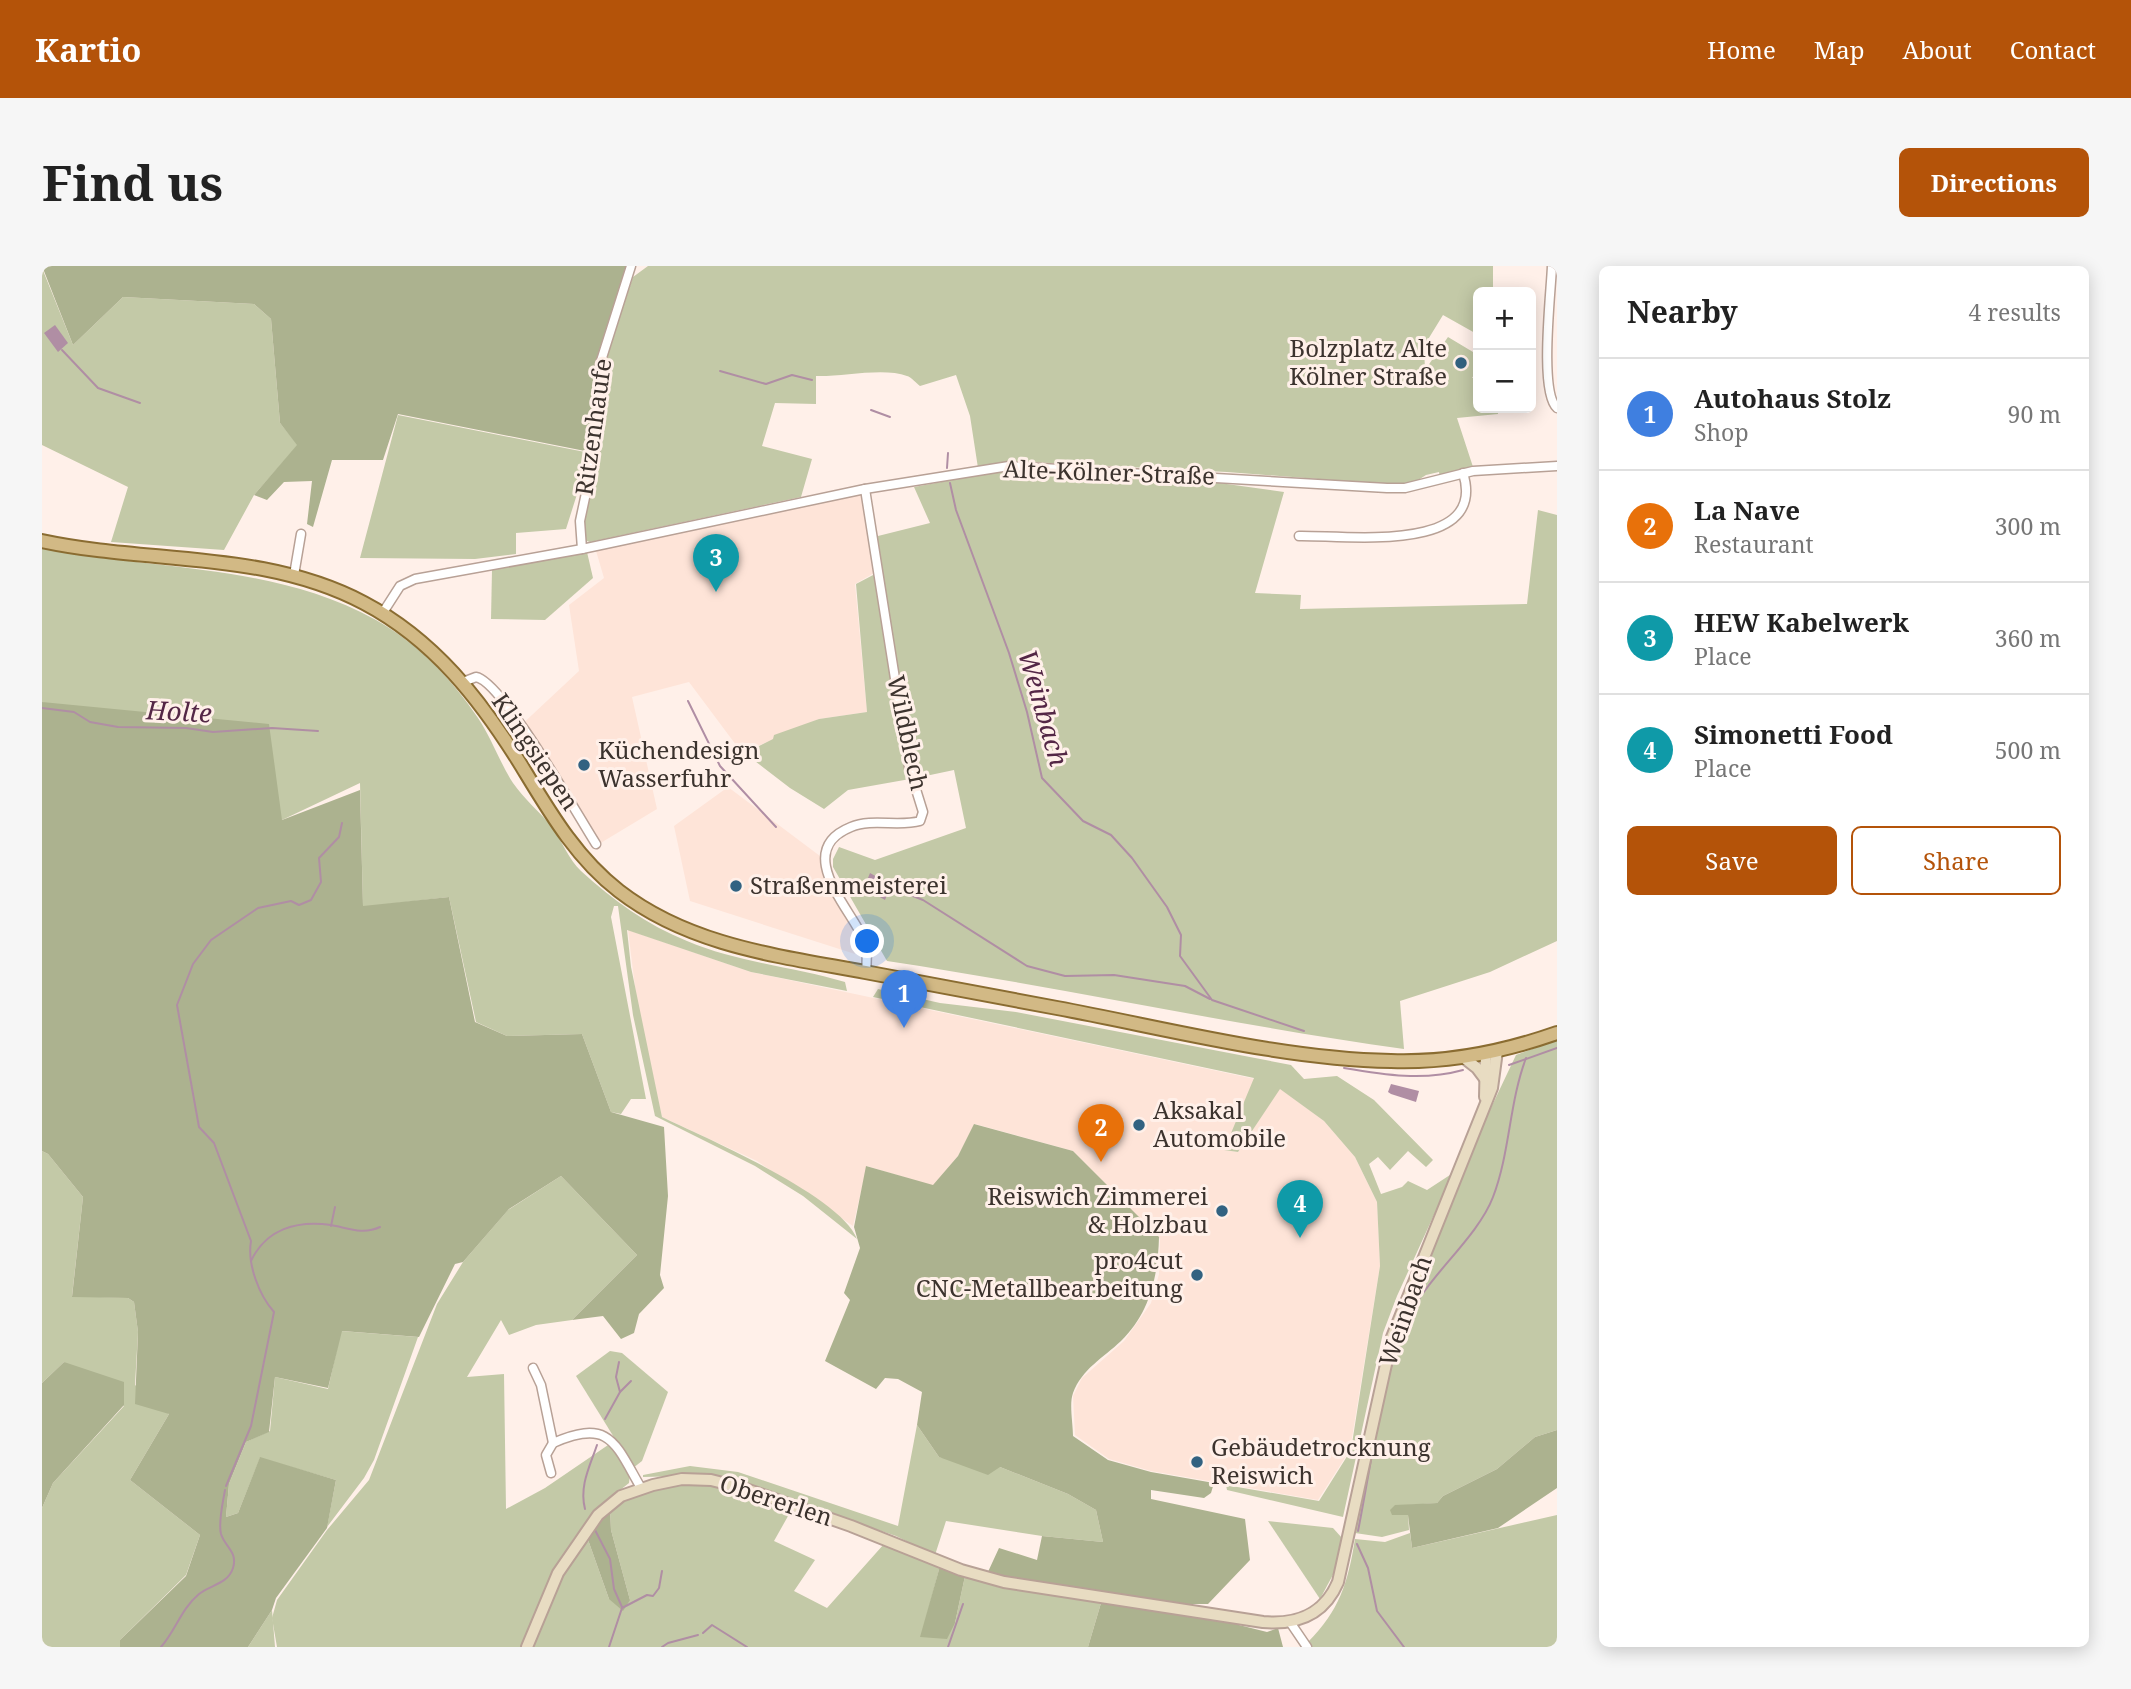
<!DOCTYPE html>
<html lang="en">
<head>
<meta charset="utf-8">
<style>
  :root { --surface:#fff; --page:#f6f6f6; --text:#222; --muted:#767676; --line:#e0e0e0; --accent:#b45309 }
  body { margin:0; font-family:"Noto Serif",serif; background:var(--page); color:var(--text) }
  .controls { position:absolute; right:21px; top:21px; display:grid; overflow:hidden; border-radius:10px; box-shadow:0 4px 18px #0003 }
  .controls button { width:63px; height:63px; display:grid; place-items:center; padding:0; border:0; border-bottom:2px solid var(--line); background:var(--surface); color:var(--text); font:35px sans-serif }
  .you { position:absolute; left:826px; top:676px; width:24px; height:24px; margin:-18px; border:5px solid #fff; border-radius:50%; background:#1a73e8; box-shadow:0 0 0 10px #1a73e833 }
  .badge { display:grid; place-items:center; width:46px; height:46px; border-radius:50%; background:var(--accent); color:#fff; font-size:23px; font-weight:700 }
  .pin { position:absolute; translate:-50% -58px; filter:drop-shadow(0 2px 4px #0008) }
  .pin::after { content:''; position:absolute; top:37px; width:24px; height:21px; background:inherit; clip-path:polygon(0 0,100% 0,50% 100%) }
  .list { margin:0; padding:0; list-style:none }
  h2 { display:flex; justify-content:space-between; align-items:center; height:91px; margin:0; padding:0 28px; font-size:30px }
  h2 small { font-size:23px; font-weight:400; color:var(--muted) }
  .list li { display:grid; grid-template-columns:46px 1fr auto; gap:21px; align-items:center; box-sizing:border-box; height:112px; padding:0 28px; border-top:2px solid var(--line) }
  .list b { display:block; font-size:26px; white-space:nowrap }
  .list p { margin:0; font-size:23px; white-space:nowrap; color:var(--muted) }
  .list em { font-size:23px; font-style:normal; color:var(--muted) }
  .actions { display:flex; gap:14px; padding:21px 28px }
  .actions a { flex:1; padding:16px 0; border:2px solid var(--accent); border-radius:10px; text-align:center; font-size:24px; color:var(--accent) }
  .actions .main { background:var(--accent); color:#fff }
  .map { position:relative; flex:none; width:1515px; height:1381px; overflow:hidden; border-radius:10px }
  header { display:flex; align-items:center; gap:42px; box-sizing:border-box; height:98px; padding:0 35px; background:var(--accent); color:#fff }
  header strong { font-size:33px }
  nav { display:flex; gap:38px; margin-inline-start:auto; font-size:24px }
  .intro { display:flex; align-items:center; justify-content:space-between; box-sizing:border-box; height:168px; padding:0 42px }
  h1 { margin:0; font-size:49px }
  .button { padding:18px 32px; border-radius:10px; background:var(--accent); color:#fff; font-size:24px; font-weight:700 }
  main { display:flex; gap:42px; padding:0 42px }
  aside { flex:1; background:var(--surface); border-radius:10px; box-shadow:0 4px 18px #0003 }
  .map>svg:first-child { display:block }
  .built { fill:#fee4d8 }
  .green { fill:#c3c9a7 }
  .forest { fill:#acb28f }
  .water { fill:#b08ea4 }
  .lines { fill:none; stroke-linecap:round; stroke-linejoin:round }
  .stream { stroke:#b08ea4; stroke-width:2 }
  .minor-casing { stroke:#b8a196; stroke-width:11 }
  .secondary-casing { stroke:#b8a196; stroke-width:14 }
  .primary-casing { stroke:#8a6c31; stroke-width:16 }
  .minor { stroke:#fff; stroke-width:8 }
  .secondary { stroke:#e8dcc2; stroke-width:10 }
  .primary { stroke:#d2b985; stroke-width:12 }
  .poi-dot { fill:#326281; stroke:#fff0e9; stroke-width:2.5 }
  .labels { text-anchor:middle; stroke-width:6; stroke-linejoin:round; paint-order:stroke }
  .poi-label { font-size:24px; fill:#3c332e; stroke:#fff0e9; text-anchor:start }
  .street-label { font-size:24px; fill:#3c332e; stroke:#fff0e9 }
  .water-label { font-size:26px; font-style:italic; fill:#542746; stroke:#fff0e9 }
</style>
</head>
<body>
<header>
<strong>Kartio</strong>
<nav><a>Home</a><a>Map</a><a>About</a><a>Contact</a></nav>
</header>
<div class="intro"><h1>Find us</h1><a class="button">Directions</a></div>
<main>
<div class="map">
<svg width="1515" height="1381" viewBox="0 0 1515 1381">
  <rect width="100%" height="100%" fill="#fff0e9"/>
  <!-- built -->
  <g class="built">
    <path d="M823 223 832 307 813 318 825 446 777 453 700 487 647 416 590 431 615 543 552 581 525 540 518 537 475 463 537 405 527 339 562 312 552 278Z"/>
    <path d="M686 521 778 590 782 615 810 663 813 688 648 635 632 560Z"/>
    <path d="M586 664 709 706 1213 813 1183 884 1196 886 1238 822 1282 855 1313 891 1335 936 1338 1000 1308 1184 1276 1234 1109 1205 1067 1193 1033 1169 1031 1130 1040 1112 1082 1075 1109 1037 1117 1008 1118 973 1031 885 933 858 916 890 891 920 825 900 811 960 715 895 620 851 595 737Z"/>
  </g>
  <!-- green -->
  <g class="green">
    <path d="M606 0H1451V26H1436V61L1433 67 1401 49 1382 80 1383 104 1406 71 1436 89V103L1430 112 1436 111V142H1456V148L1415 152 1432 204 1398 213 1397 206 1384 209 1367 220 1185 206 968 195 936 202 928 150 914 109 878 120C874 117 869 111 865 110 842 101 799 111 774 110V138L733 137 720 180 770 193 759 231 548 276 542 274 541 255 555 186 562 98 591 11Z"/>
    <path d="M0 2 31 79 81 31 212 38 229 53 238 157 256 179 212 229 182 284 69 276 86 221 0 179Z"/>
    <path d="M356 149 548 187 524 263 474 267V288L433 293 318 292Z"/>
    <path d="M965 204 1163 215 1242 226 1213 327 1259 329 1258 343 1485 338 1496 244 1515 249V675L1448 706 1358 735 1362 783C1189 759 1018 721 845 695L791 601V593L797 581 833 594 924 562 912 504 874 512 832 271 888 257 872 221Z"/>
    <path d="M0 281C114 306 228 296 334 354 375 377 410 413 436 452 450 473 458 497 471 517 482 533 498 546 510 561 520 575 527 594 539 605 571 634 605 659 645 675 694 696 752 701 803 716L805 725 709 706 585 664 589 701 620 851C664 872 799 930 815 973L761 930 713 900 613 850 591 749 576 640H572L569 651 604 833H589L579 848 569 846 540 768 465 770 434 756 407 631 321 641 318 517 240 554 0 436Z"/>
    <path d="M545 286 551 312 503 354 449 353 450 304Z"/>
    <path d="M833 308 859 480 868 513 806 524 782 543 748 522 709 492V484L731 473 732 469 777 453 825 446 814 318Z"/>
    <path d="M836 723 898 737 974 746 1249 799 1262 813 1295 810 1332 834 1391 894 1384 901 1366 885 1348 904 1336 891 1327 898 1339 928 1360 921 1366 915 1385 924 1411 907 1355 1030 1341 1067 1301 1251 1185 1224 1184 1219 1277 1235 1309 1184 1338 1000 1335 936 1313 891 1282 855 1238 823 1196 886 1182 884 1212 812 831 731Z"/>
    <path d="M1515 774V1164L1493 1171 1455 1203 1401 1230 1395 1237 1353 1240 1366 1248 1367 1264 1340 1271 1313 1267 1352 1072 1438 865 1474 789Z"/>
    <path d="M0 885 6 888 41 931 30 1030 86 1032 92 1036 96 1066 93 1119 127 1148 88 1214 158 1269 144 1309 78 1374V1381H0V1242L11 1217 82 1140 22 1096 0 1117Z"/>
    <path d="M519 910 595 989 530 1054 494 1059 467 1069 459 1054 425 1111 462 1108 464 1243 503 1222 569 1177 588 1208 587 1217 553 1244 530 1275 479 1381H235L230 1352 235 1334 285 1264 327 1214 395 1038 421 996 466 944Z"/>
    <path d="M299 1065 376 1071 332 1194 322 1212 285 1261 294 1214 218 1192 196 1247 184 1251 187 1218 204 1176 228 1165 233 1111 286 1123Z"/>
    <path d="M568 1085 580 1087 626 1126 600 1195 591 1202 534 1110Z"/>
    <path d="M875 1159 897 1191 958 1201 1026 1228 1054 1244 1061 1276 1000 1270 904 1255 893 1289 854 1270 702 1218 641 1210 601 1211V1209L648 1200 696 1206 856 1260Z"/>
    <path d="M638 1216 666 1218 750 1243 732 1275 773 1294 752 1325 785 1342 842 1278 898 1300 879 1371 913 1357 923 1310 1059 1337 1046 1381H489L518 1310 544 1268 567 1333 588 1334 569 1264 568 1242 580 1233Z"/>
    <path d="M1515 1249V1381H1269L1266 1376C1297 1345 1306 1317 1313 1273L1343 1276 1368 1267 1370 1282Z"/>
    <path d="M1226 1255 1291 1262 1300 1272 1294 1303 1278 1333Z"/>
    <path d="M230 1344 233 1381H206Z"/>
  </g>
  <!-- forest -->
  <g class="forest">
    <path d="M0 0H587L555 96 548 186 356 148 341 194H290L271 261 265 258 270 215 242 216 225 234 212 229 255 179 238 157 229 53 212 38 81 31 31 79Z"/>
    <path d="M0 436 227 458 240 554 318 524 321 640 407 631 433 756 465 770 540 768 569 846 622 861 626 930 618 1009 622 1022 597 1048 592 1067 579 1073 561 1050 530 1054 595 989 519 910 467 943 421 996 413 998 377 1071 300 1065 286 1122 233 1111 227 1166 204 1176 187 1218 184 1251 196 1247 218 1191 294 1214 285 1262 234 1332 230 1344 206 1381H78V1374L144 1310 158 1269 88 1214 127 1148 93 1138 96 1066 92 1036 86 1032 30 1031 41 931 6 888 0 885Z"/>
    <path d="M932 858 1031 885 1117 971C1116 1010 1108 1047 1079 1075 1061 1092 1040 1103 1031 1127 1027 1138 1031 1157 1031 1170L1066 1194 1109 1206 1172 1217 1169 1227 1162 1232 1109 1224V1233L1203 1253 1208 1294 1166 1338H1135L945 1308 957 1282 995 1294 1000 1270 1061 1276 1054 1244 1026 1228 958 1201 946 1209 897 1191 875 1159 880 1126 856 1113 843 1112 834 1123 783 1095 808 1034 802 1027 818 982 812 961 824 900 891 919 916 890Z"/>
    <path d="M22 1096 82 1116V1139L11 1217 0 1242V1117Z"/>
    <path d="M1515 1164V1222L1456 1262 1370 1282 1366 1249H1350L1348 1244 1353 1239 1395 1237 1401 1230 1455 1203 1493 1171Z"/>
    <path d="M568 1242 569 1264 588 1334 581 1345 567 1333 544 1268Z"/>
    <path d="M898 1300 923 1310 913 1357 905 1373 878 1371Z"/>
    <path d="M1059 1337 1185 1356 1225 1366 1236 1362 1241 1381H1046Z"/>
  </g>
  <!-- water -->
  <g class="water">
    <path d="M13 59 26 77 16 86 2 67Z"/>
    <path d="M828 607 849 619 843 634 831 627 824 617Z"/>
    <path d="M1349 818 1377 825 1374 836 1349 828 1346 826Z"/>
  </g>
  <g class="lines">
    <!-- stream -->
    <g class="stream">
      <path d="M20 84 56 122 98 137"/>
      <path d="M678 105 724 118 750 109 770 114"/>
      <path d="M829 144 848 151"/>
      <path d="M905 202 906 187"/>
      <path d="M908 217 914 244 967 387 985 446 1000 512 1041 555 1069 569 1090 592 1125 641 1139 669 1138 690 1170 734 1262 765"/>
      <path d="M646 435 678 500 734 561"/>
      <path d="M0 442 32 446 48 456 76 461 144 462 171 466 230 462 276 465"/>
      <path d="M851 622 881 634 985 700 1023 710 1072 709 1143 720 1168 733"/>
      <path d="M1467 799 1515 782"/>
      <path d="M1302 802C1343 809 1382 815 1421 804"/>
      <path d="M289 960 293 941"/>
      <path d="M209 995C224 963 255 954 289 959 306 962 321 969 338 961"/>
      <path d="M577 1096 574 1111 578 1126"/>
      <path d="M563 1153 578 1126 589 1115"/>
      <path d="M184 1220 209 1160 232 1046C217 1029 205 998 209 975L172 877 157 861 135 739 151 698 169 674 216 642 249 635 257 639 269 634 279 616 277 592 297 571 300 557"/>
      <path d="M543 1243C537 1220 548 1200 555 1179"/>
      <path d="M553 1264 568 1293 572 1323 580 1341"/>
      <path d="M1316 1265C1329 1201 1342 1093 1373 1039 1393 1005 1437 968 1451 931 1468 887 1467 837 1484 792"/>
      <path d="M1315 1278 1326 1302 1335 1345 1362 1381"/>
      <path d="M661 1367 670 1359 705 1381"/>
      <path d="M119 1381C134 1364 139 1343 157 1328 168 1319 186 1318 191 1302 196 1286 183 1281 179 1268 176 1256 181 1236 183 1224"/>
      <path d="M567 1381 580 1342 605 1329 611 1330 617 1322 620 1305"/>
      <path d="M620 1381 626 1377 656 1369"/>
      <path d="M906 1381 921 1338"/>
    </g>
    <defs>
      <g id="minor">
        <path d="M1510 0C1509 27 1497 126 1515 142"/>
        <path d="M823 223 867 501 881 546 878 555C856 561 830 552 809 561 752 584 805 639 820 670 826 682 825 693 824 706"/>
        <path d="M1257 270C1302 269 1447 289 1421 207"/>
        <path d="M540 283 538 255 553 185 558 98 589 0"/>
        <path d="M252 309 259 268"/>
        <path d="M340 348 358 320 373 313 540 283 823 223 967 200 1345 222H1363L1431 205 1515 200"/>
        <path d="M421 416 434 411C460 415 536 550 554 578"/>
        <path d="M491 1102 499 1119 511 1177"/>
        <path d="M509 1207 504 1189 511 1177C568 1152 573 1177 599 1222"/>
        <path d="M1248 1356 1265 1381"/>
      </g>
      <g id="secondary">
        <path d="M1421 791 1435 802 1444 814"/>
        <path d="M1443 831 1444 787"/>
        <path d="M485 1381 516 1307 556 1249 579 1230 611 1219 640 1213 669 1214 701 1222 809 1260 919 1304 962 1316 1221 1356C1255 1359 1282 1349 1296 1316L1350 1071 1450 822 1455 785"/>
      </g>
      <path id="primary" d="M0 275C107 298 222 284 322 337 392 374 438 433 479 499 507 545 534 592 577 625 648 680 737 690 823 706 887 718 951 730 1015 742 1123 762 1239 793 1349 795 1406 797 1461 786 1515 767"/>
    </defs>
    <!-- minor casing -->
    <use href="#minor" class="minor-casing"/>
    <!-- secondary casing -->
    <use href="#secondary" class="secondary-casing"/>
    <!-- primary casing -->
    <use href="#primary" class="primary-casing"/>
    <!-- minor -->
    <use href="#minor" class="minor"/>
    <!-- secondary -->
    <use href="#secondary" class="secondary"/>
    <!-- primary -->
    <use href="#primary" class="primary"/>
  </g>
  <!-- markers -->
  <g class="poi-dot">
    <circle cx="1419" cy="97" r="7"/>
    <circle cx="542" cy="499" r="7"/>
    <circle cx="694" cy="620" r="7"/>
    <circle cx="1097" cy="859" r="7"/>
    <circle cx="1180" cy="945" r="7"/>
    <circle cx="1155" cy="1009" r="7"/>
    <circle cx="1155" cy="1196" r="7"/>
  </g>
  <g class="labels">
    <!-- poi labels -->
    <g class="poi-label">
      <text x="1405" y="91" text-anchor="end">Bolzplatz Alte<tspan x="1405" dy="28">Kölner Straße</tspan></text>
      <text x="556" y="493">Küchendesign<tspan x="556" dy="28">Wasserfuhr</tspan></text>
      <text x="708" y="628">Straßenmeisterei</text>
      <text x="1111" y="853">Aksakal<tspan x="1111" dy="28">Automobile</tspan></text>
      <text x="1166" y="939" text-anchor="end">Reiswich Zimmerei<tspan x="1166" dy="28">&amp; Holzbau</tspan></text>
      <text x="1141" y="1003" text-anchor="end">pro4cut<tspan x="1141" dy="28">CNC-Metallbearbeitung</tspan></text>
      <text x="1169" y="1190">Gebäudetrocknung<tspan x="1169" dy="28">Reiswich</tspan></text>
    </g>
    <!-- street labels -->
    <g class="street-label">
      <text transform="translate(552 161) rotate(-82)" y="8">Ritzenhaufe</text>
      <text transform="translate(1067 207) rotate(2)" y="8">Alte-Kölner-Straße</text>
      <text transform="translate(865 467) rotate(78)" y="8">Wildblech</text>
      <text transform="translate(493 486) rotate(56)" y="8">Klingsiepen</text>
      <text transform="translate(1364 1045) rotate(-71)" y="8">Weinbach</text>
      <text transform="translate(734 1235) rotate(18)" y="8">Obererlen</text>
    </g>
    <!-- water labels -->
    <g class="water-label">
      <text transform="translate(1001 442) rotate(74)" y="9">Weinbach</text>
      <text transform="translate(137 446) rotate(3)" y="9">Holte</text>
    </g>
  </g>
</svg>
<div class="controls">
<button>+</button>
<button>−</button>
</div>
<div class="you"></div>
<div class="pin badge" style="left:862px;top:762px;background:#3f7fe0">1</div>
<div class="pin badge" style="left:1059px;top:896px;background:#e8710a">2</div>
<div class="pin badge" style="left:674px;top:326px;background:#0f9aa8">3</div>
<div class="pin badge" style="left:1258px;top:972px;background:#0f9aa8">4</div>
</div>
<aside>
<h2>Nearby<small>4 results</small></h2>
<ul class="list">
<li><span class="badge" style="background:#3f7fe0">1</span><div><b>Autohaus Stolz</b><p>Shop</p></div><em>90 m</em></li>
<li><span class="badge" style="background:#e8710a">2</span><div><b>La Nave</b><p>Restaurant</p></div><em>300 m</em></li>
<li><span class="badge" style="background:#0f9aa8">3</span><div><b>HEW Kabelwerk</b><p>Place</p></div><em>360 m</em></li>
<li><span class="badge" style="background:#0f9aa8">4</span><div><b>Simonetti Food</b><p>Place</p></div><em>500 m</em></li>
</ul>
<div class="actions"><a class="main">Save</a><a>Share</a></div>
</aside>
</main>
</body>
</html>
